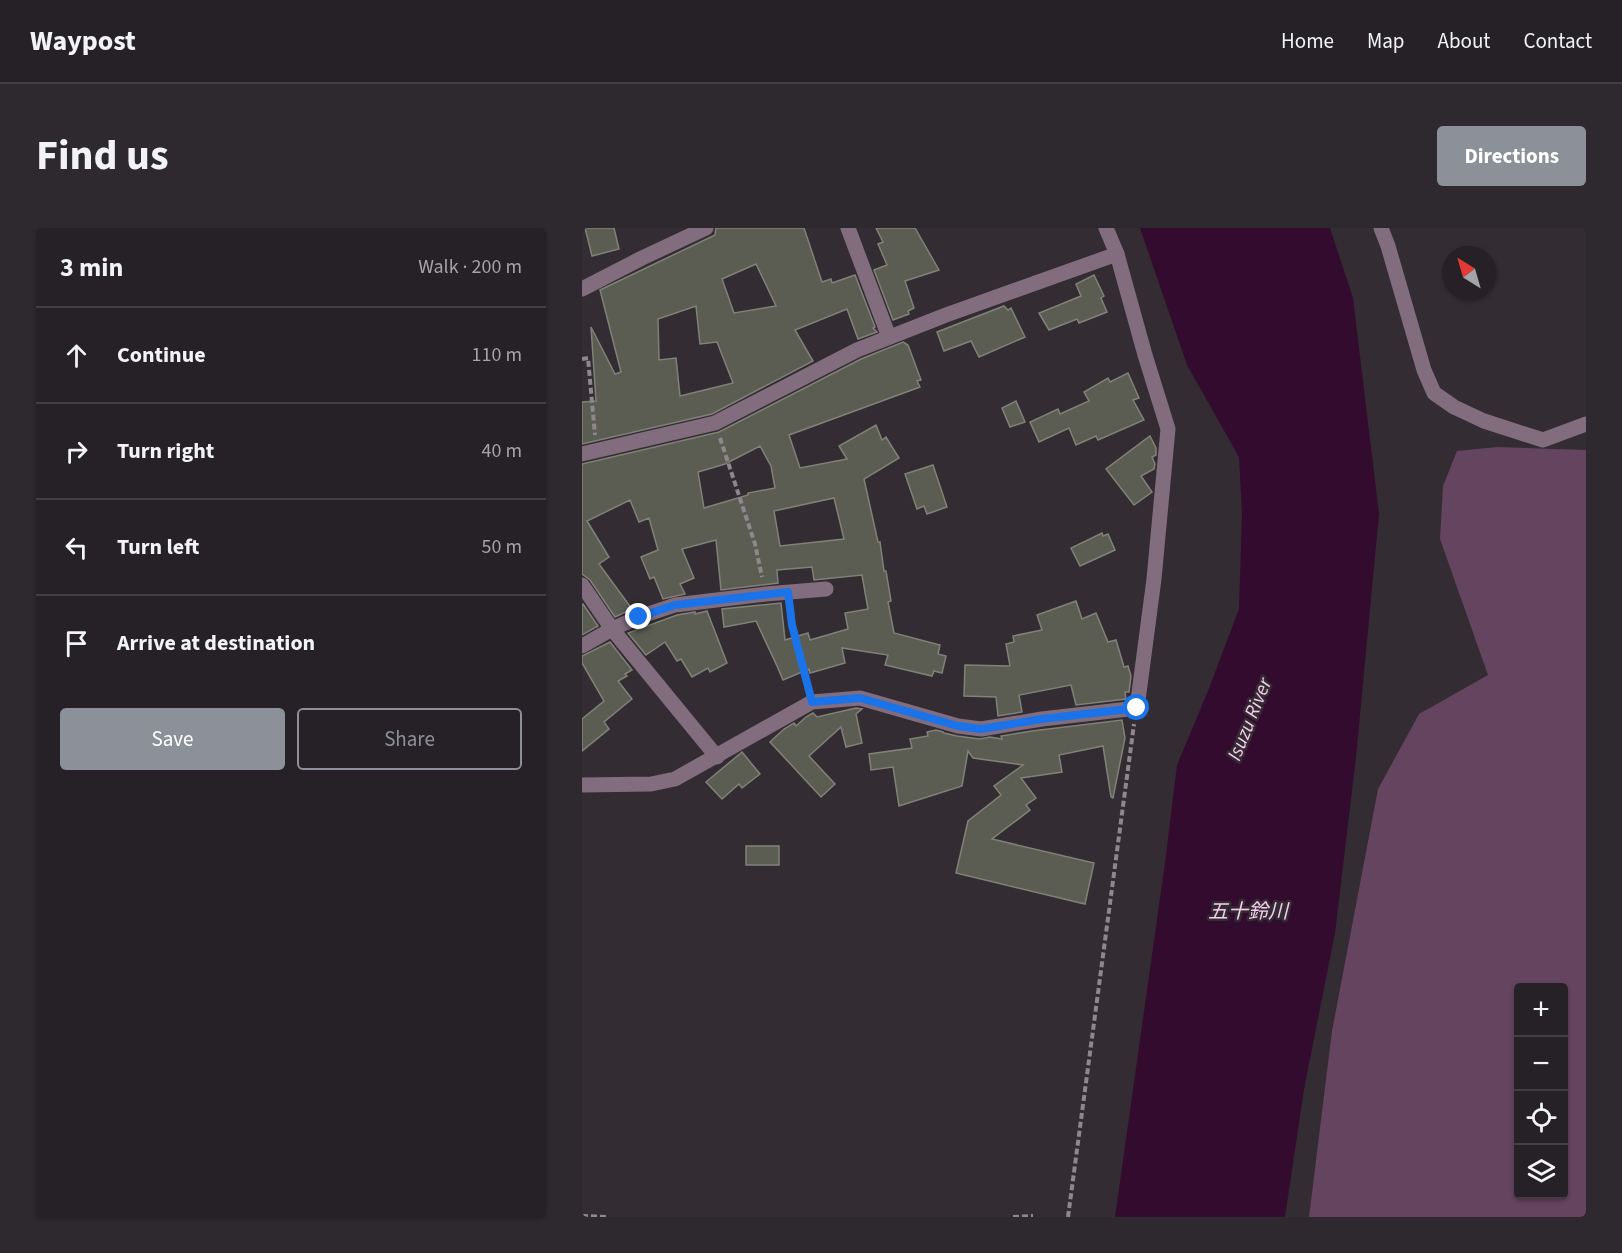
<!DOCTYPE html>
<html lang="en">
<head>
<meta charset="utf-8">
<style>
  :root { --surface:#262126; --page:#2e292e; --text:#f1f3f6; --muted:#a4a3a7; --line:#423e43; --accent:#8c9099 }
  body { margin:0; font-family:"Source Sans 3","Noto Sans JP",sans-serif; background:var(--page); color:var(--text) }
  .controls { position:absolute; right:18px; bottom:18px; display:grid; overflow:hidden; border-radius:6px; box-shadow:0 2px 4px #0004 }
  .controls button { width:54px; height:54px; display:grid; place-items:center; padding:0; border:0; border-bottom:2px solid var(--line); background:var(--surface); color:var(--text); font:30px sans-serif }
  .compass { position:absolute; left:860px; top:18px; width:54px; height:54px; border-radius:50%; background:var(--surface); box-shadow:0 2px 4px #0004; rotate:323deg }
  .stop { position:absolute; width:18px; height:18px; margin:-14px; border:4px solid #1a73e8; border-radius:50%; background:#fff }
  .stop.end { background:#1a73e8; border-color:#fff; box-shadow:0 2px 6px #0008 }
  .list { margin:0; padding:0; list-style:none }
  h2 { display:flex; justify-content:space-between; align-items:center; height:78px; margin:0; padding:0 24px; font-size:26px }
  h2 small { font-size:20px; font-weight:400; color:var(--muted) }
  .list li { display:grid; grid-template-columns:39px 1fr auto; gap:18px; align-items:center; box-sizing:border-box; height:96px; padding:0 24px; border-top:2px solid var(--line) }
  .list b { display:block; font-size:22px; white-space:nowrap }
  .list em { font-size:20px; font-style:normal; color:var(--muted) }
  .actions { display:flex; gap:12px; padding:18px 24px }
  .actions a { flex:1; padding:14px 0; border:2px solid var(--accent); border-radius:6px; text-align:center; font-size:21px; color:var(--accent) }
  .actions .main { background:var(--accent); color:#fff }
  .icon { flex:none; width:33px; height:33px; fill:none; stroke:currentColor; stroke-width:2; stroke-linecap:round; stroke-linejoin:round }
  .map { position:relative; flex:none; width:1004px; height:989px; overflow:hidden; border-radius:6px }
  header { display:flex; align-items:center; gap:36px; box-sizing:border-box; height:84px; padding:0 30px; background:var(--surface); border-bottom:2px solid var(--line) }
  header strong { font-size:28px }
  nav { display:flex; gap:33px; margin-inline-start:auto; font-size:21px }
  .intro { display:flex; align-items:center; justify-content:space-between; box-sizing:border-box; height:144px; padding:0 36px }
  h1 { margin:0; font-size:42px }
  .button { padding:15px 27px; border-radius:6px; background:var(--accent); color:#fff; font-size:21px; font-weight:700 }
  main { display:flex; gap:36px; padding:0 36px }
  aside { flex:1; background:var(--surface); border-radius:6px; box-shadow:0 2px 4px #0004 }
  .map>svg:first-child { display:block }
  .green { fill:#64445e; fill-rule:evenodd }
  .water { fill:#330b2e }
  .building { fill:#5b5d53; stroke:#808278; stroke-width:1.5; fill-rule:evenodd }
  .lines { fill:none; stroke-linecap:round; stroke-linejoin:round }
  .path { stroke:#8e888d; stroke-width:4; stroke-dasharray:6 3; stroke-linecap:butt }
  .minor { stroke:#826d7e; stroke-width:15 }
  .route { stroke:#1a73e8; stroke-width:8 }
  .labels { text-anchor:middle; stroke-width:5; stroke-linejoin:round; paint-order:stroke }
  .water-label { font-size:20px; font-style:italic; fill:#f8ccef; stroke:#332c32 }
</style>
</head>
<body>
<header>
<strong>Waypost</strong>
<nav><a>Home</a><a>Map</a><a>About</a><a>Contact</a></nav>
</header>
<div class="intro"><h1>Find us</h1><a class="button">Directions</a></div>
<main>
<aside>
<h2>3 min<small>Walk · 200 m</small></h2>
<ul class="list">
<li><svg class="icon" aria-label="ahead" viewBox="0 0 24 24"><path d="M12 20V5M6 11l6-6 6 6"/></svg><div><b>Continue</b></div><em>110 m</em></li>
<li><svg class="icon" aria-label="right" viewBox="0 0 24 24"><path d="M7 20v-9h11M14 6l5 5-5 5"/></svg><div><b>Turn right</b></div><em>40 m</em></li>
<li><svg class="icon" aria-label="left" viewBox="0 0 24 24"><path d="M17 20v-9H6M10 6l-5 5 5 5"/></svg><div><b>Turn left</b></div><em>50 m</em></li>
<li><svg class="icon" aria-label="arrive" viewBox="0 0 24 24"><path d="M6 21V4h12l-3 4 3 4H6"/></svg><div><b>Arrive at destination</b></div></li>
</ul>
<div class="actions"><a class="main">Save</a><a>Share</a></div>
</aside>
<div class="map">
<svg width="1004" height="989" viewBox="0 0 1004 989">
  <rect width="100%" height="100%" fill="#332c32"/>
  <!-- green -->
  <path class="green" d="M915 219 1004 222V989H727L750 803 796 561 837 486 906 447 858 311 861 258 875 223ZM936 760H981V966H936Z"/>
  <!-- water -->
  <path class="water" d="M558 0H748L771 70 797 286 774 529 753 705 722 861 703 989H533L583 635 595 537 626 463 657 381 660 285 657 229 605 137Z"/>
  <!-- building -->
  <g class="building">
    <path d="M3 0H32L37 21 10 28Z"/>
    <path d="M134 0H222L240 54 249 51 250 55 273 47 293 99 291 100 295 104 276 111 265 81 213 102 231 133 130 186 0 216V174L14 173 9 99 33 146 39 144 18 62 133 7ZM174 36 194 78 152 85 140 51ZM114 78 118 116 135 114 151 155 98 168 94 130 77 132 76 91Z"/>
    <path d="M294 0H333L357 42 323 53 332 80 326 83 327 86 311 92 292 42 305 37 296 16 301 14Z"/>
    <path d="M512 47 522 68 519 70 525 84 497 95 495 91 467 102 457 85 499 68 494 56Z"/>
    <path d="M422 78 426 82 429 80 443 109 397 129 389 113 362 123 355 104Z"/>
    <path d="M321 114 326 117 339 152 335 153 338 159 207 207 218 240 265 231 257 218 294 197 300 212 304 209 317 230 282 251 296 314H298L302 343H304L309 373 306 374 312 405 358 417 356 426 364 428 360 445 352 443 350 448 303 437 306 427 260 420 263 435 228 445 227 441 201 452 195 438 174 393 142 399 140 381 199 375 203 412 226 405 228 412 266 401 263 385 286 381 280 347 232 352 230 339 195 342 196 355 139 362 134 312 100 321 112 350 98 356 103 366 81 371 72 349 68 351 59 329 76 322 67 290 57 294 48 272 5 293 27 329 17 336 50 381 33 389 8 352 0 346V236L137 204 279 131ZM178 218 189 238 193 260 166 265V267L122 280 116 244 143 236ZM252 270 262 311 198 318 192 283Z"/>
    <path d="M546 145 557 170 551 172 562 192 516 212 514 208 494 217 487 200 457 214 448 194 476 181 478 186 507 173 502 164 526 150 528 154Z"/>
    <path d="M434 173 443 194 428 199 420 180Z"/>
    <path d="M568 208 574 220V227L570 229 573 236 572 241 559 248 570 264 552 277 524 241Z"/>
    <path d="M351 237 365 279 345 286 342 278 335 281 323 246Z"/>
    <path d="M520 305 521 308 526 306 533 322 498 338 489 320Z"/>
    <path d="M494 373 500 391 514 385 526 414 534 412 542 439 546 438 549 448 547 464H543L544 471 494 477 489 457 437 467 440 484 416 488 414 469 382 468 383 437 428 438 424 416 432 414 431 408 460 402 455 387Z"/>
    <path d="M1 376 16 398 0 407V377Z"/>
    <path d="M125 383 145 435 128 444 126 440 110 449 99 431 95 433 83 414 64 427 46 405 95 387 113 384V386Z"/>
    <path d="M28 414 50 442 43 446 45 448 36 453 50 471 22 494 27 501 0 523V491L22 473 0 435V428Z"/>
    <path d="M274 480 280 481 274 486 280 515 264 519 259 499 227 528 253 556 239 569 188 514 202 501 212 495 214 498 224 489 231 485 235 489Z"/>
    <path d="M540 492 543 510 531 570 529 569 521 518 477 527 480 544 439 550 454 570 444 577 448 582 410 611 512 635 503 676 374 645 386 593 419 567 412 558 441 537 391 530 386 523 380 558 317 578 311 539 289 542 287 526 330 520 328 511 346 508 345 504 354 502 361 504 362 505 375 508 398 511 408 509 420 511 419 508 450 503Z"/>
    <path d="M160 524 178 546 160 560 157 556 140 571 124 554Z"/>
    <rect x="164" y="618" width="33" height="19"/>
  </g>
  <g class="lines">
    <!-- path -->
    <g class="path">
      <path d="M0 131 6 130 13 207"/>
      <path d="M138 210 173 316 180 349"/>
      <path d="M208 380 210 397 226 460"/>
      <path d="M0 988 25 989"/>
      <path d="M431 989 451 988"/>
      <path d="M486 989 552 496"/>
    </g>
    <!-- minor -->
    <g class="minor">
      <path d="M266 0 307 109"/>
      <path d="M799 0 806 18 842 142 852 165 872 179 902 193 961 212 1004 196"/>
      <path d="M0 61 60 30 124 0"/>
      <path d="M0 226 133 195 275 122 364 87 535 26"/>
      <path d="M0 357 30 401 135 529"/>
      <path d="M0 418 30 401 57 389 93 377 184 366 244 361"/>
      <path d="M0 557 69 556 93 551 230 474 278 470 376 498 399 501 460 491 555 480 572 351 586 201 563 127 535 26 524 0"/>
    </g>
  </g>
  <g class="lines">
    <!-- route -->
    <path class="route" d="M57 389 93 377 206 364 210 397 230 474 278 470 376 498 399 501 460 491 555 480"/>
  </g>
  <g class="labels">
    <!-- water labels -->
    <g class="water-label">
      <text transform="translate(667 491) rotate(-68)" y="7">Isuzu River</text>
      <text x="666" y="690">五十鈴川</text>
    </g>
  </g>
</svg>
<div class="controls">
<button>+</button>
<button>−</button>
<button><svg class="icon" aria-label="locate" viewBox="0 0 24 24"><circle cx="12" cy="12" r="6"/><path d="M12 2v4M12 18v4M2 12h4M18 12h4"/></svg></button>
<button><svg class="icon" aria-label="layers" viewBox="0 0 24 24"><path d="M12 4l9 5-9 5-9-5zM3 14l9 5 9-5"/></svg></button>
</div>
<svg class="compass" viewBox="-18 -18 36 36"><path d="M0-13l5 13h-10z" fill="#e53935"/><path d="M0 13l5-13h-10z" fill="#a4a3a7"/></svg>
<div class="stop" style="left:555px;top:480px"></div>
<div class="stop end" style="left:57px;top:389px"></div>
</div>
</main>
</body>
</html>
